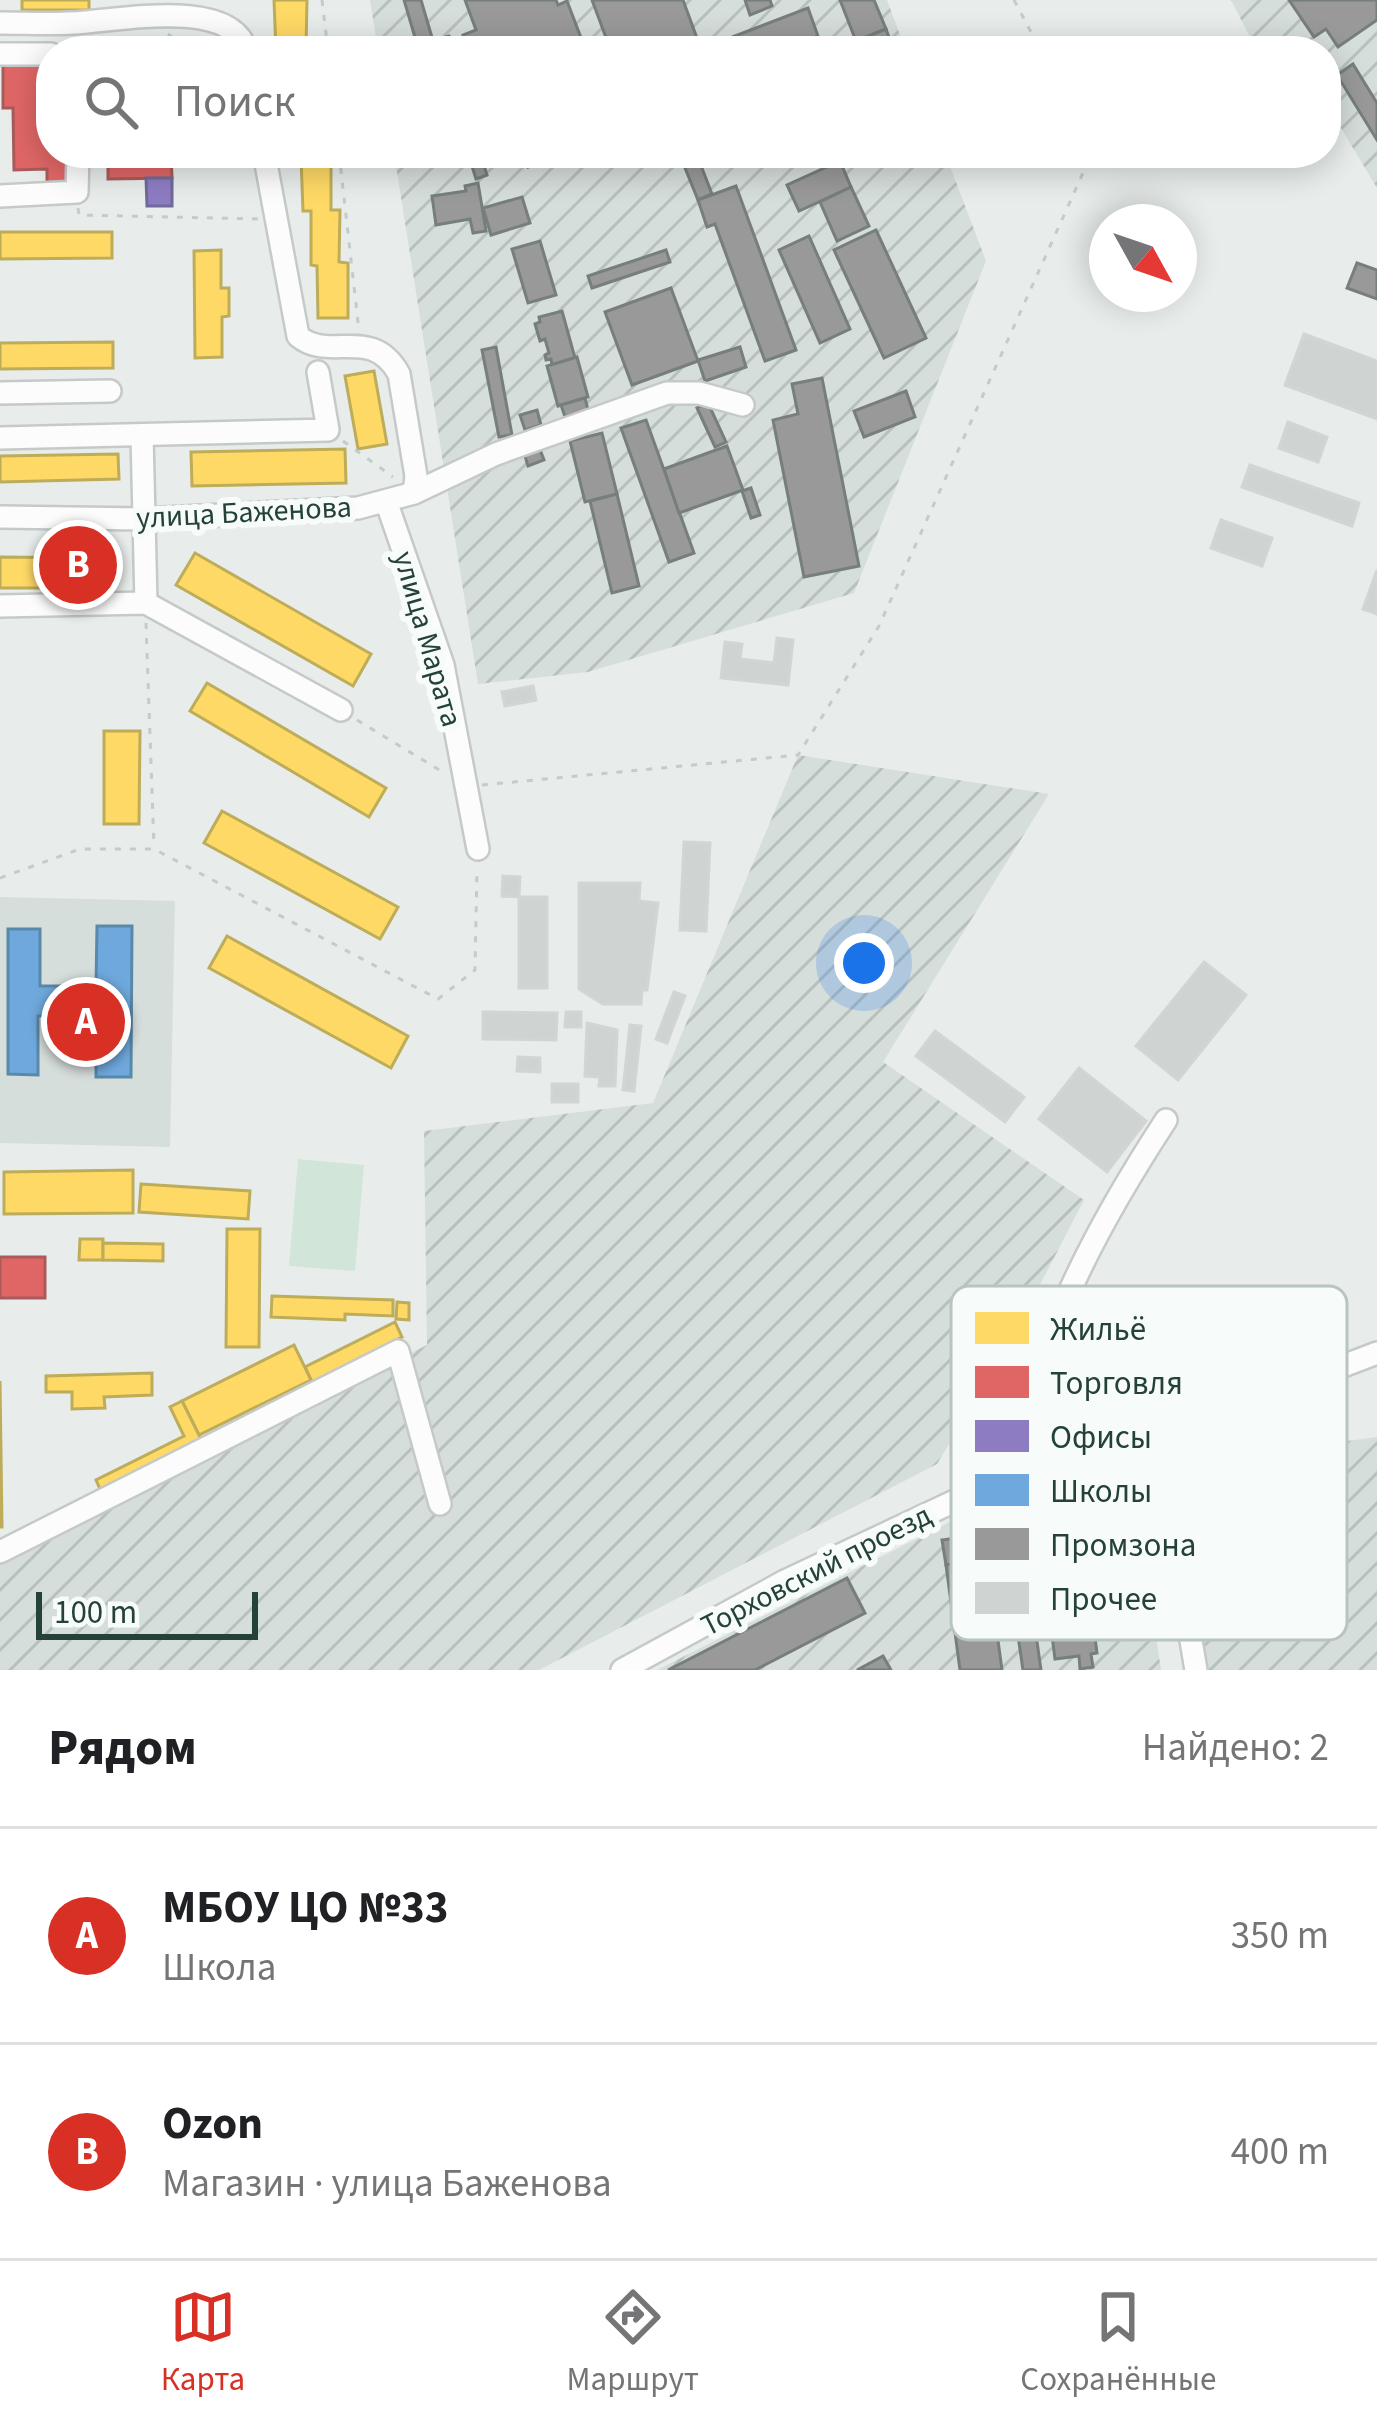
<!DOCTYPE html>
<html lang="ru">
<head>
<meta charset="utf-8">
<style>
  :root { --surface:#fff; --page:#f2f2f2; --text:#202124; --muted:#757577; --line:#e0e0e0; --accent:#d93025 }
  body { margin:0; font-family:"Source Sans 3",sans-serif; background:var(--page); color:var(--text) }
  .compass { position:absolute; left:1089px; top:204px; width:108px; height:108px; border-radius:50%; background:var(--surface); box-shadow:0 6px 30px #0003; rotate:130deg }
  .scale { position:absolute; left:36px; bottom:30px; width:222px; box-sizing:border-box; padding-left:12px; border:6px solid #24423a; border-top:0; font-size:33px; line-height:42px; white-space:nowrap; color:#24423a; -webkit-text-stroke:9px #f7fbf9; paint-order:stroke }
  .you { position:absolute; left:864px; top:963px; width:42px; height:42px; margin:-30px; border:9px solid #fff; border-radius:50%; background:#1a73e8; box-shadow:0 0 0 18px #1a73e833 }
  .badge { display:grid; place-items:center; width:78px; height:78px; border-radius:50%; background:var(--accent); color:#fff; font-size:39px; font-weight:700 }
  .pin { position:absolute; translate:-50% -50%; border:6px solid #fff; box-shadow:0 3px 12px #0006 }
  .list { margin:0; padding:0; list-style:none }
  h2 { display:flex; justify-content:space-between; align-items:center; height:156px; margin:0; padding:0 48px; font-size:51px }
  h2 small { font-size:39px; font-weight:400; color:var(--muted) }
  .list li { display:grid; grid-template-columns:78px 1fr auto; gap:36px; align-items:center; box-sizing:border-box; height:216px; padding:0 48px; border-top:3px solid var(--line) }
  .list b { display:block; font-size:45px; white-space:nowrap }
  .list p { margin:0; font-size:39px; white-space:nowrap; color:var(--muted) }
  .list em { font-size:39px; font-style:normal; color:var(--muted) }
  .icon { flex:none; width:66px; height:66px; fill:none; stroke:currentColor; stroke-width:2; stroke-linecap:round; stroke-linejoin:round }
  .map { position:relative; flex:none; width:1377px; height:1670px; overflow:hidden }
  .search { position:absolute; background:var(--surface); box-shadow:0 6px 30px #0003; left:36px; right:36px; top:36px; height:132px; display:flex; align-items:center; gap:30px; box-sizing:border-box; padding:0 42px; border-radius:48px; color:var(--muted); font-size:45px }
  .sheet { height:588px; background:var(--surface) }
  nav { display:flex; justify-content:space-around; align-items:center; box-sizing:border-box; height:168px; border-top:3px solid var(--line); background:var(--surface); font-size:33px; color:var(--muted) }
  nav a { display:grid; justify-items:center; gap:6px }
  nav .on { color:var(--accent) }
  .map>svg:first-child { display:block }
  .built { fill:#d6dedb }
  .industrial { fill:url(#industrial-furrows) }
  .grass { fill:#d1e6d8 }
  .homes { fill:#ffd966; stroke:#bdac59; stroke-width:3 }
  .shops { fill:#e06666; stroke:#a85b59; stroke-width:3 }
  .offices { fill:#8e7cc3; stroke:#6e6b9a; stroke-width:3 }
  .schools { fill:#6fa8dc; stroke:#5889ab; stroke-width:3 }
  .industry { fill:#999; stroke:#767f7c; stroke-width:3 }
  .building { fill:#cfd4d2; stroke:#d1d6d4; stroke-width:3 }
  .lines { fill:none; stroke-linecap:round; stroke-linejoin:round }
  .minor-casing { stroke:#c5cac8; stroke-width:26 }
  .path { stroke:#c3ccca; stroke-width:3; stroke-dasharray:6 9; stroke-linecap:butt }
  .minor { stroke:#fcfcfc; stroke-width:21 }
  .labels { text-anchor:middle; stroke-width:12; stroke-linejoin:round; paint-order:stroke }
  .street-label { font-size:30px; fill:#24423a; stroke:#f7fbf9 }
  .key { fill:#f7fbf9; stroke:#b8c4c0; stroke-width:3 }
  .key-label { font-size:33px; fill:#24423a }
</style>
</head>
<body>
<div class="map">
<svg width="1377" height="1670" viewBox="0 0 1377 1670">
  <defs>
    <pattern id="industrial-furrows" width="10" height="10" patternUnits="userSpaceOnUse" patternTransform="scale(3)"><rect width="10" height="10" fill="#d6dedb"/><path d="M-1 1l2-2M0 10L10 0M9 11l2-2" fill="none" stroke="#b8c0bd"/></pattern>
  </defs>
  <rect width="100%" height="100%" fill="#e8edeb"/>
  <!-- built -->
  <path class="built" d="M0 897 175 901 170 1147 0 1143Z"/>
  <!-- industrial -->
  <g class="industrial">
    <path d="M370 0H887L906 51H378Z"/>
    <path d="M1231 0H1377V188L1326 103V51H1257Z"/>
    <path d="M394 153H945L986 261 854 593 588 672 478 684Z"/>
    <path d="M798 755 1049 794 883 1062 1084 1200 1015 1333 937 1464 539 1670H0V1556L427 1345 424 1131 653 1103Z"/>
    <path d="M1377 1437V1670H1204L1173 1464Z"/>
    <path d="M1129 1453 1161 1670H657L985 1504Z"/>
  </g>
  <!-- grass -->
  <path class="grass" d="M298 1159 364 1165 355 1271 289 1266Z"/>
  <!-- homes -->
  <g class="homes">
    <rect x="22" y="0" width="67" height="10"/>
    <path d="M274 0H307L306 50 315 51H276Z"/>
    <path d="M293 153H322V157H331V210H340L339 262 348 263V318H318L317 266 311 265V211H303L301 158H293Z"/>
    <path d="M0 232H112V258L0 259Z"/>
    <path d="M221 250V288H229V316L222 317V357L195 358 194 251Z"/>
    <path d="M113 342V368L0 369V343Z"/>
    <path d="M374 371 387 444 358 449 345 376Z"/>
    <path d="M345 449 346 483 192 486 191 452Z"/>
    <path d="M118 454 119 479 0 482V456Z"/>
    <path d="M195 553 371 654 353 686 176 585Z"/>
    <path d="M0 557 103 558V588H0Z"/>
    <path d="M207 683 386 788 369 817 190 711Z"/>
    <path d="M104 731H140L139 824H104Z"/>
    <path d="M222 811 398 907 380 939 204 843Z"/>
    <path d="M227 936 408 1036 391 1068 209 968Z"/>
    <path d="M133 1170V1213L4 1214V1172Z"/>
    <path d="M141 1184 250 1191 248 1219 139 1212Z"/>
    <path d="M227 1229H260L259 1347H226Z"/>
    <path d="M80 1239H103V1260H79Z"/>
    <path d="M103 1243 163 1244V1261L103 1260Z"/>
    <path d="M272 1296 393 1300V1316L345 1314V1320L271 1317Z"/>
    <path d="M397 1302 409 1303V1320L396 1319Z"/>
    <path d="M395 1322 402 1337 312 1382 305 1367Z"/>
    <path d="M294 1345 311 1380 199 1435 182 1401Z"/>
    <path d="M152 1373V1395L104 1397 105 1408 72 1409V1392H46V1376Z"/>
    <path d="M0 1381 2 1527H0Z"/>
    <path d="M182 1401 201 1439 100 1489 96 1480 184 1436 170 1407Z"/>
  </g>
  <!-- shops -->
  <g class="shops">
    <rect x="139" y="43" width="31" height="8"/>
    <path d="M3 61H51V153H75V183H47V169L14 170 13 108H3Z"/>
    <path d="M108 153H171L172 178 108 179Z"/>
    <rect x="0" y="1257" width="45" height="41"/>
  </g>
  <!-- offices -->
  <path class="offices" d="M146 178H172V206H147Z"/>
  <!-- schools -->
  <path class="schools" d="M97 926H132L131 1077H96V1016H38V1075L8 1074V929H40V986H96Z"/>
  <!-- industry -->
  <g class="industry">
    <path d="M404 0H421L436 51H419Z"/>
    <path d="M465 0H556L558 5 567 1 586 51H469L463 35 476 30Z"/>
    <path d="M592 0H683L701 49 808 8 818 36 777 51H611Z"/>
    <path d="M745 0H770L772 6 750 15Z"/>
    <path d="M840 0H874L886 29 856 41Z"/>
    <path d="M1289 0H1377V20L1338 47 1326 29 1314 37Z"/>
    <path d="M886 29 894 51H866L861 39Z"/>
    <path d="M449 36 454 51H441L438 39Z"/>
    <path d="M1353 64 1377 103V140L1337 75Z"/>
    <path d="M522 153H566L528 167Z"/>
    <path d="M679 153H696L712 194 698 200Z"/>
    <path d="M482 159 487 175 476 179 471 163Z"/>
    <path d="M840 161 851 187 799 211 787 185Z"/>
    <path d="M478 183 486 231 473 233 470 219 436 225 432 196 466 191 465 186Z"/>
    <path d="M736 186 796 350 765 361 715 224 707 227 698 200Z"/>
    <path d="M851 187 869 226 837 241 820 202Z"/>
    <path d="M522 197 530 223 491 235 483 208Z"/>
    <path d="M876 230 926 338 884 358 834 250Z"/>
    <path d="M809 236 850 329 820 343 779 250Z"/>
    <path d="M540 241 556 295 528 303 512 249Z"/>
    <path d="M666 250 670 262 592 288 588 276Z"/>
    <path d="M1357 263 1377 270V299L1347 288Z"/>
    <path d="M671 288 698 361 632 385 605 312Z"/>
    <path d="M562 311 575 358 552 365 551 359 546 360 545 355 549 353 545 339 540 341 535 324 540 322 539 317Z"/>
    <path d="M496 347 512 435 499 437 482 350Z"/>
    <path d="M740 347 746 367 705 381 698 360Z"/>
    <path d="M577 357 588 397 558 406 547 366Z"/>
    <path d="M822 378 859 566 804 577 773 420 798 414 792 384Z"/>
    <path d="M906 391 915 417 864 437 854 411Z"/>
    <path d="M585 398 588 410 565 417 561 405Z"/>
    <path d="M708 403 726 442 715 447 697 408Z"/>
    <path d="M537 410 541 425 525 430 520 415Z"/>
    <path d="M646 420 694 553 669 562 621 428Z"/>
    <path d="M602 433 617 494 585 502 570 441Z"/>
    <path d="M727 446 743 490 679 513 664 469Z"/>
    <path d="M539 447 544 460 528 466 524 453Z"/>
    <path d="M751 488 760 515 751 518 742 491Z"/>
    <path d="M617 494 639 586 612 593 590 501Z"/>
    <path d="M1078 1505 1097 1653 1091 1654 1093 1667 1080 1669 1079 1656 1055 1659 1036 1510Z"/>
    <path d="M971 1536 974 1561 946 1565 942 1540Z"/>
    <path d="M987 1559 1002 1670H960L946 1565Z"/>
    <path d="M847 1578 865 1613 755 1670H668Z"/>
    <path d="M1034 1620 1041 1670H1023L1016 1622Z"/>
    <path d="M883 1656 891 1670H857Z"/>
  </g>
  <!-- building -->
  <g class="building">
    <path d="M1304 334 1377 361V419L1285 385Z"/>
    <path d="M1288 422 1327 437 1318 462 1279 448Z"/>
    <path d="M1250 465 1359 503 1352 526 1242 487Z"/>
    <path d="M1221 520 1272 538 1262 566 1211 548Z"/>
    <path d="M1377 570V614L1363 609Z"/>
    <path d="M777 638 793 640 788 685 721 678 725 642 742 644 740 659 774 663Z"/>
    <path d="M533 686 536 700 505 706 502 692Z"/>
    <path d="M684 842 710 843 706 931 680 930Z"/>
    <path d="M503 876 520 877 519 897 502 896Z"/>
    <path d="M579 883H640L639 901 658 903 647 990H642L641 1004H603L579 989Z"/>
    <rect x="519" y="897" width="28" height="91"/>
    <path d="M1204 962 1246 995 1178 1080 1136 1046Z"/>
    <path d="M674 992 685 996 667 1043 656 1039Z"/>
    <path d="M483 1012 557 1013 556 1040 483 1039Z"/>
    <path d="M566 1012H581V1027H565Z"/>
    <path d="M587 1023 617 1030 615 1086H599L600 1077 585 1076Z"/>
    <path d="M630 1025 641 1026 634 1091 623 1090Z"/>
    <path d="M935 1031 1024 1097 1005 1122 916 1056Z"/>
    <path d="M518 1057 540 1058V1072L517 1071Z"/>
    <path d="M1079 1068 1146 1121 1107 1172 1039 1119Z"/>
    <rect x="552" y="1084" width="26" height="18"/>
  </g>
  <g class="lines">
    <defs>
      <g id="minor">
        <path d="M0 23C28 23 58 25 86 22 130 18 234 0 246 51"/>
        <path d="M0 54H51"/>
        <path d="M264 153 298 336C330 363 371 324 399 374L416 476 414 493"/>
        <path d="M0 196 77 192 78 153"/>
        <path d="M0 393 110 391"/>
        <path d="M142 435 146 603"/>
        <path d="M0 438 328 430 318 372"/>
        <path d="M386 501 443 665 478 849"/>
        <path d="M0 517 144 519 358 508 414 493 496 454 667 393H699L743 405"/>
        <path d="M0 606 146 603 341 710"/>
        <path d="M1141 1443 1377 1353"/>
        <path d="M1012 1474C1040 1335 1089 1238 1166 1120"/>
        <path d="M0 1552 398 1351 440 1504"/>
        <path d="M622 1670 785 1581 1012 1474 1115 1439 1141 1443 1162 1469 1196 1670"/>
      </g>
    </defs>
    <!-- minor casing -->
    <use href="#minor" class="minor-casing"/>
    <!-- path -->
    <g class="path">
      <path d="M322 0 328 51"/>
      <path d="M1014 0 1041 51"/>
      <path d="M168 34 190 51"/>
      <path d="M339 153 359 331"/>
      <path d="M78 208 79 215 260 219"/>
      <path d="M343 441 393 477"/>
      <path d="M146 623 154 847"/>
      <path d="M357 720 446 774"/>
      <path d="M482 785 798 755 879 626 1092 153"/>
      <path d="M0 878 80 849H154L438 999 475 970 477 869"/>
    </g>
    <!-- minor -->
    <use href="#minor" class="minor"/>
  </g>
  <g class="labels">
    <!-- street labels -->
    <g class="street-label">
      <text transform="translate(244 512) rotate(-3)" y="10">улица Баженова</text>
      <text transform="translate(428 639) rotate(74)" y="10">улица Марата</text>
      <text transform="translate(816 1570) rotate(-27)" y="10">Торховский проезд</text>
    </g>
  </g>
  <!-- legend -->
  <rect x="951" y="1286" width="396" height="354" rx="18" class="key"/>
  <rect x="975" y="1312" width="54" height="32" fill="#ffd966"/>
  <rect x="975" y="1366" width="54" height="32" fill="#e06666"/>
  <rect x="975" y="1420" width="54" height="32" fill="#8e7cc3"/>
  <rect x="975" y="1474" width="54" height="32" fill="#6fa8dc"/>
  <rect x="975" y="1528" width="54" height="32" fill="#999"/>
  <rect x="975" y="1582" width="54" height="32" fill="#cfd4d2"/>
  <g class="key-label">
    <text x="1050" y="1340">Жильё</text>
    <text x="1050" y="1394">Торговля</text>
    <text x="1050" y="1448">Офисы</text>
    <text x="1050" y="1502">Школы</text>
    <text x="1050" y="1556">Промзона</text>
    <text x="1050" y="1610">Прочее</text>
  </g>
</svg>
<svg class="compass" viewBox="-18 -18 36 36"><path d="M0-13l5 13h-10z" fill="#e53935"/><path d="M0 13l5-13h-10z" fill="#757577"/></svg>
<div class="scale">100 m</div>
<div class="you"></div>
<div class="pin badge" style="left:86px;top:1022px">A</div>
<div class="pin badge" style="left:78px;top:565px">B</div>
<div class="search"><svg class="icon" aria-label="search" viewBox="0 0 24 24"><circle cx="10" cy="10" r="6"/><path d="M15 15l6 6"/></svg>Поиск</div>
</div>
<section class="sheet">
<h2>Рядом<small>Найдено: 2</small></h2>
<ul class="list">
<li><span class="badge">A</span><div><b>МБОУ ЦО №33</b><p>Школа</p></div><em>350 m</em></li>
<li><span class="badge">B</span><div><b>Ozon</b><p>Магазин · улица Баженова</p></div><em>400 m</em></li>
</ul>
</section>
<nav>
<a class="on"><svg class="icon" aria-label="map" viewBox="0 0 24 24"><path d="M3 6l6-2 6 2 6-2v14l-6 2-6-2-6 2zM9 4v14M15 6v14"/></svg>Карта</a>
<a><svg class="icon" aria-label="directions" viewBox="0 0 24 24"><path d="M12 3l9 9-9 9-9-9zM9 14v-3h6M13 9l2 2-2 2"/></svg>Маршрут</a>
<a><svg class="icon" aria-label="saved" viewBox="0 0 24 24"><path d="M7 4h10v16l-5-4-5 4z"/></svg>Сохранённые</a>
</nav>
</body>
</html>
